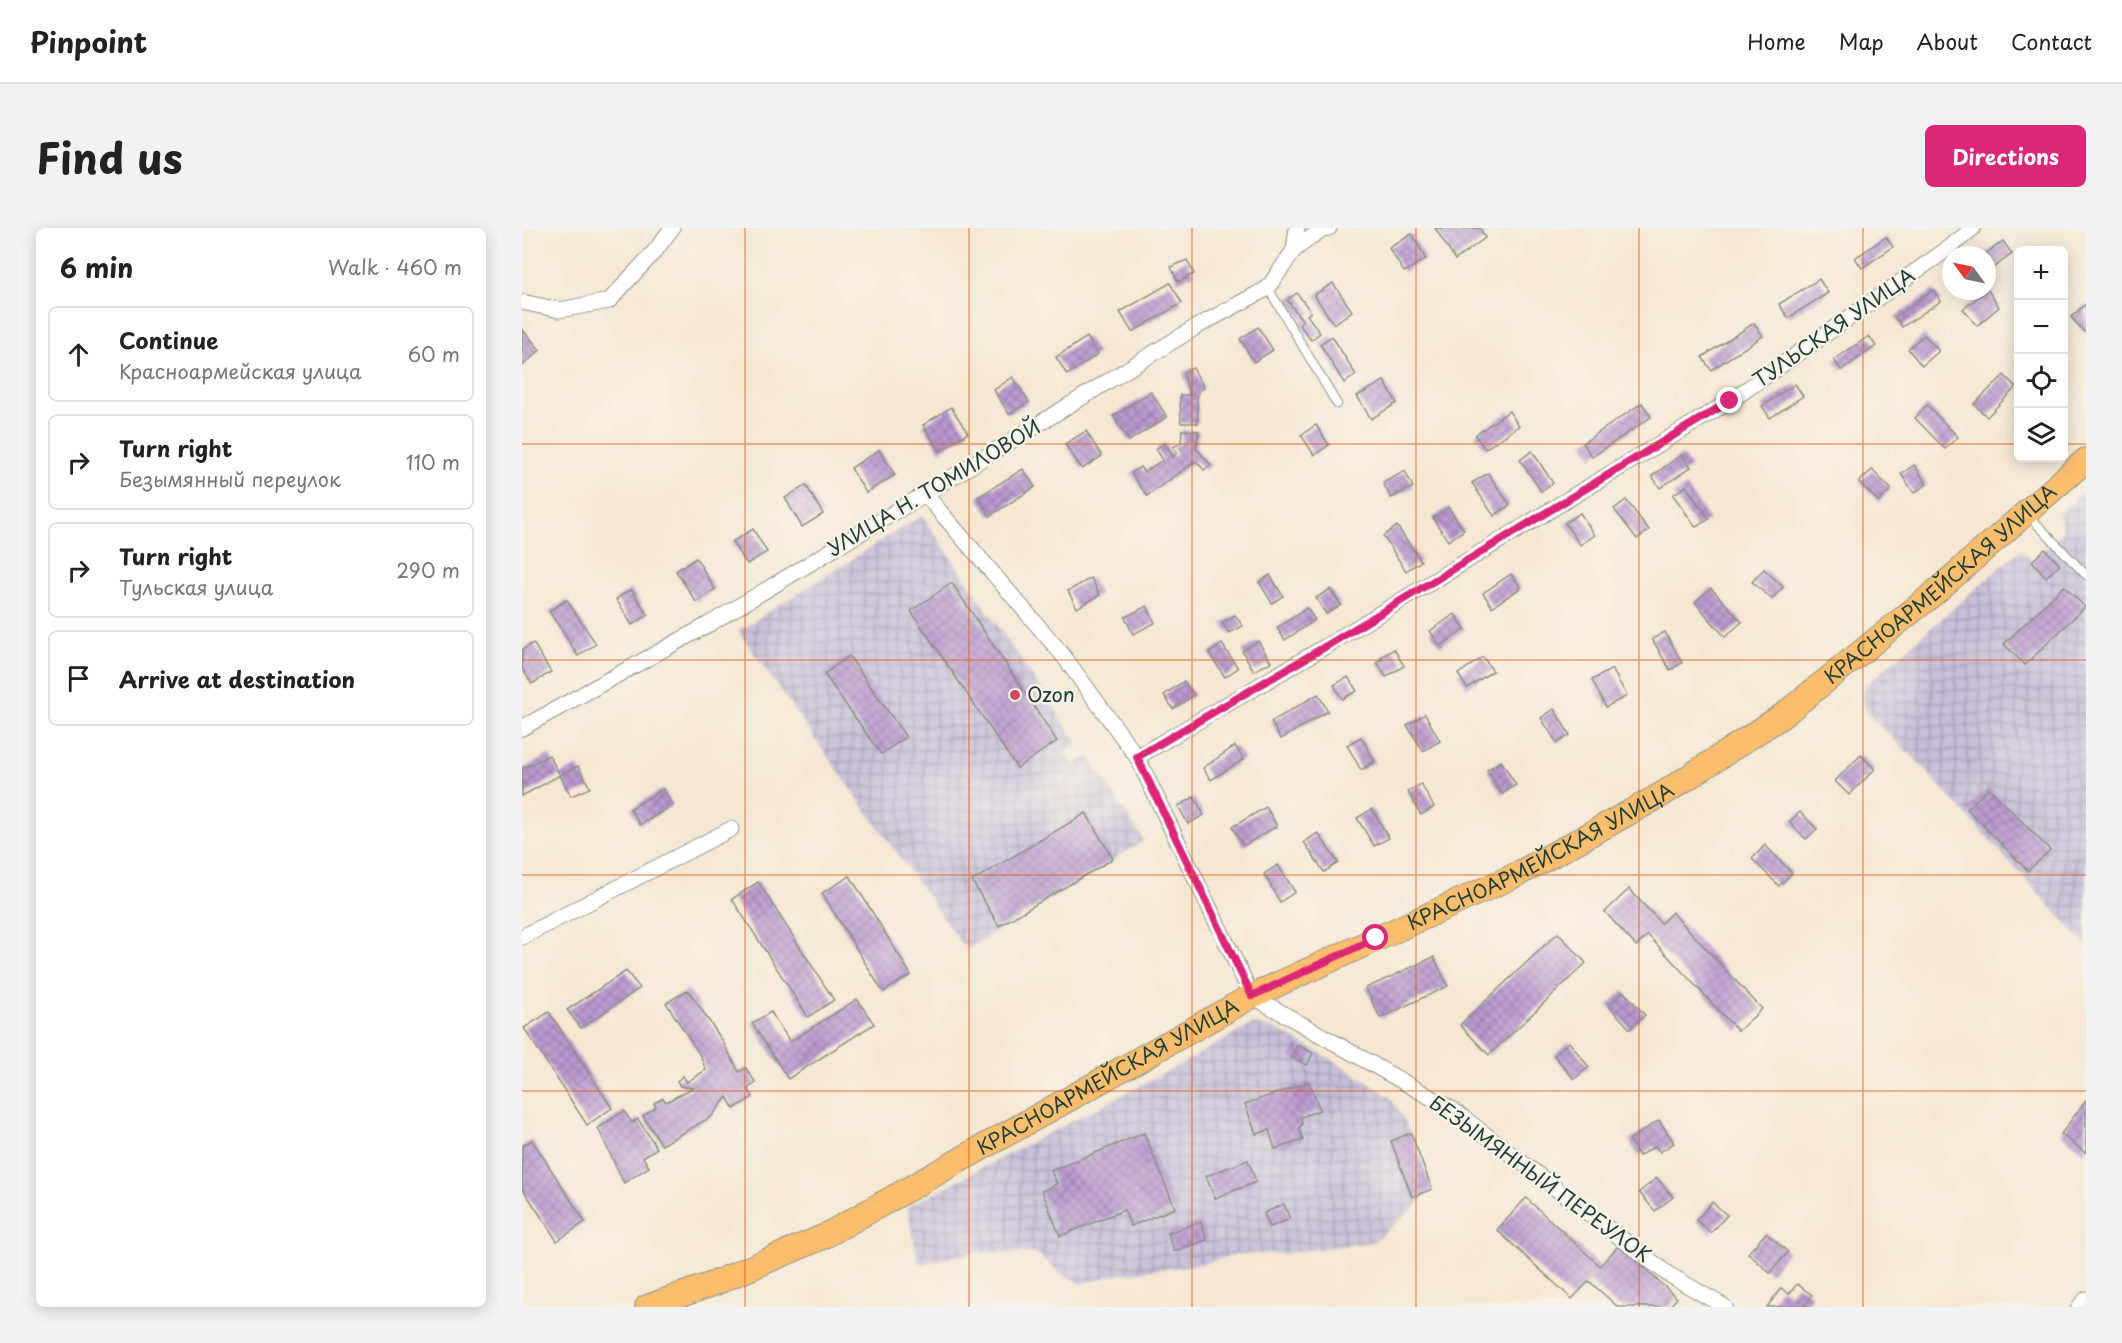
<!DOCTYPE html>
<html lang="en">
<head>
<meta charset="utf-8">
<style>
  :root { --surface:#fff; --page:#f2f2f2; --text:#222; --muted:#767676; --line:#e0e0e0; --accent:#db2777 }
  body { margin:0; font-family:"Playpen Sans",sans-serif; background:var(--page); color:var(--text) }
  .controls { position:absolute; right:18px; top:18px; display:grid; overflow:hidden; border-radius:9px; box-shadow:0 3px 15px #0003 }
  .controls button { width:54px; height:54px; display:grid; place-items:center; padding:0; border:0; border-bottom:2px solid var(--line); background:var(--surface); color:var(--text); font:30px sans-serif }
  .compass { position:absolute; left:1420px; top:18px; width:54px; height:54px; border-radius:50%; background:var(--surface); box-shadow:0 3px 15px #0003; rotate:303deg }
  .stop { position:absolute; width:18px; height:18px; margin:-14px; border:4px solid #db2777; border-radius:50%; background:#fff }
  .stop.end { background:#db2777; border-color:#fff; box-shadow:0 2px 6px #0008 }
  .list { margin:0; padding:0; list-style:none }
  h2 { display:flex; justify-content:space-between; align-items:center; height:78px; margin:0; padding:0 24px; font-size:26px }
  h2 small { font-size:20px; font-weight:400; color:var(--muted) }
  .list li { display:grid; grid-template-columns:39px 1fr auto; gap:18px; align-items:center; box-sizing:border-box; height:96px; margin:0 12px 12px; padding:0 12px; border:2px solid var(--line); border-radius:9px }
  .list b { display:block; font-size:22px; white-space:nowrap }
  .list p { margin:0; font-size:20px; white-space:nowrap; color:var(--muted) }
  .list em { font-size:20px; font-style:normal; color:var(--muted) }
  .icon { flex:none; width:33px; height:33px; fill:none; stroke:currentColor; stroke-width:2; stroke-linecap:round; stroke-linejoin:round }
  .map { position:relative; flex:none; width:1564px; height:1079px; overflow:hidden; border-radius:9px }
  header { display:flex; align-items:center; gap:36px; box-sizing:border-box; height:84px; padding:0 30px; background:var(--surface); border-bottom:2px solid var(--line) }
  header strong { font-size:28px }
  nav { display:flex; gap:33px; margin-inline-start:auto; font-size:21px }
  .intro { display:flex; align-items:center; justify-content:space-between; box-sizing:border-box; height:144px; padding:0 36px }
  h1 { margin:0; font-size:42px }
  .button { padding:15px 27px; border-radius:9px; background:var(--accent); color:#fff; font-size:21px; font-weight:700 }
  main { display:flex; gap:36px; padding:0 36px }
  aside { flex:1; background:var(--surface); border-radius:9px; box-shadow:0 3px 15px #0003 }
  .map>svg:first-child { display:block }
  .industrial { fill:url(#industrial-grid) }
  .building { fill:url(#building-cross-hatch) }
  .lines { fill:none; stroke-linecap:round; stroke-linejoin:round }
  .service-casing { stroke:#8a9284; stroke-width:10 }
  .minor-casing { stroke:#8a9284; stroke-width:17 }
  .primary-casing { stroke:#8a9284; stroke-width:26 }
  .service { stroke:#fff; stroke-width:8 }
  .minor { stroke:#fff; stroke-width:15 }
  .primary { stroke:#fbbe6e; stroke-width:24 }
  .route { stroke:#db2777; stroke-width:8 }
  .grid { fill:none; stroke:#de580e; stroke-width:1.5; stroke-opacity:0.55 }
  .poi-dot { fill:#d1495b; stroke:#f7f3e8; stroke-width:2 }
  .labels { text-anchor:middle; stroke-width:5; stroke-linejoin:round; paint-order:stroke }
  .street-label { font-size:20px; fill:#1f3d34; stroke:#f7f3e8 }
  .poi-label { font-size:20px; fill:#1f3d34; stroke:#f7f3e8; text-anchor:start }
</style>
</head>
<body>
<header>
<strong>Pinpoint</strong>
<nav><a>Home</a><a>Map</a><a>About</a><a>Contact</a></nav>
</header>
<div class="intro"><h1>Find us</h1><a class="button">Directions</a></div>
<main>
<aside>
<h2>6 min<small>Walk · 460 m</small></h2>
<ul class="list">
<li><svg class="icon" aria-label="ahead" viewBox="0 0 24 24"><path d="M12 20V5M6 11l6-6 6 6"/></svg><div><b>Continue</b><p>Красноармейская улица</p></div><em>60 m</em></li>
<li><svg class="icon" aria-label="right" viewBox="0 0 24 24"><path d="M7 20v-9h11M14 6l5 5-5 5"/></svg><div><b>Turn right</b><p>Безымянный переулок</p></div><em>110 m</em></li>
<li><svg class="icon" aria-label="right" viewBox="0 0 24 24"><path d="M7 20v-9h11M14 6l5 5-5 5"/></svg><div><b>Turn right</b><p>Тульская улица</p></div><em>290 m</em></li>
<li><svg class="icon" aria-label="arrive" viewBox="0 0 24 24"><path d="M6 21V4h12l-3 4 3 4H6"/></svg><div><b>Arrive at destination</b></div></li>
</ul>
</aside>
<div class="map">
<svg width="1564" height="1079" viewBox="0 0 1564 1079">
  <defs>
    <pattern id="industrial-grid" width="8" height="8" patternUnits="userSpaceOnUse" patternTransform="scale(1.5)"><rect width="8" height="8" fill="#c7c0d9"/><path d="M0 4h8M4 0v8" fill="none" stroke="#a19db1"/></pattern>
    <pattern id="building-cross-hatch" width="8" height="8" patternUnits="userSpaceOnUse" patternTransform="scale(1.5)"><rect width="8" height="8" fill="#bb98d1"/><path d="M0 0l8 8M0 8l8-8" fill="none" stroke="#977daa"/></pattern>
  </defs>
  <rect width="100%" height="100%" fill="#f7f3e8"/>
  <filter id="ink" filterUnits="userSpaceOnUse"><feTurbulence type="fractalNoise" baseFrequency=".0167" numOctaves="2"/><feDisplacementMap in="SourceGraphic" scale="12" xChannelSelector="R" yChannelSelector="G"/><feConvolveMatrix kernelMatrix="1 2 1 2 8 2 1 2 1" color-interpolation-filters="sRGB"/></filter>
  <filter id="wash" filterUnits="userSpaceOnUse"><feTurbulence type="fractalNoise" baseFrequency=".008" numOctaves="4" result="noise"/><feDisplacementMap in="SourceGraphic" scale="24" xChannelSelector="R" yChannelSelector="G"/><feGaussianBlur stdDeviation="1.35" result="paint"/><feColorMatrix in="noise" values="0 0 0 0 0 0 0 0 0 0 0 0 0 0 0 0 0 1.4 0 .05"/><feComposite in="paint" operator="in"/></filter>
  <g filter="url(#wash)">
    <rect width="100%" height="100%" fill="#f6e7d3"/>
    <!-- industrial -->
    <g class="industrial">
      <path d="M1564 261V717L1396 534 1353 493 1344 483 1340 468 1344 457 1498 322 1510 333 1542 303 1536 286Z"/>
      <path d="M400 287 556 515 542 524 551 536 567 528 622 613 444 722 216 403Z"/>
      <path d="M731 796 753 801 813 833 868 869 875 879 889 905 910 961 893 979 851 1014 765 1025 714 1026 680 1036 591 1047 560 1056 538 1045 515 1025 453 1024 397 1036 385 979 661 835Z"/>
    </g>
    <g id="blocks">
      <!-- building -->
      <g class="building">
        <path d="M913 0H958L963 10 933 32Z"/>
        <path d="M890 6 904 31 882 44 867 20Z"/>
        <path d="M1364 9 1371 19 1340 40 1333 30Z"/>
        <path d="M1481 13 1490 26 1465 44V27H1462Z"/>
        <path d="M665 32 672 46 656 54 649 39Z"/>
        <path d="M1297 51 1306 65 1266 90 1257 76Z"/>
        <path d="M648 55 660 75 610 104 598 84Z"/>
        <path d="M811 55 830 83 812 96 792 67Z"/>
        <path d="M1412 62 1419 73 1380 99 1373 89Z"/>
        <path d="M1466 62 1477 79 1455 98 1441 81Z"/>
        <path d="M775 65 789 84 785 87 798 105 789 112 777 96 781 93 765 72Z"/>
        <path d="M1564 76V102L1562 104 1549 89Z"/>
        <path d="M1232 95 1241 108 1189 142 1180 129Z"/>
        <path d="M736 99 751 122 732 134 718 111Z"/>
        <path d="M0 101 18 122 0 138Z"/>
        <path d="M1402 107 1417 123 1400 138 1386 121Z"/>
        <path d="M810 108 834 147 822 155 798 116Z"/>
        <path d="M1347 108 1354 118 1319 142 1312 132Z"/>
        <path d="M565 109 576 126 545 147 534 129Z"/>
        <path d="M671 140 682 160 678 162 675 169 676 195H659L658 167H668L661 144Z"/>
        <path d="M1482 147 1494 159 1465 189 1452 176Z"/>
        <path d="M491 149 507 174 487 186 472 162Z"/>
        <path d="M862 153 875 175 849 191 835 168Z"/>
        <path d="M1273 156 1281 168 1248 190 1240 178Z"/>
        <path d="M629 164 645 189 607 213 591 188Z"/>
        <path d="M1120 175 1129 189 1070 229 1061 215Z"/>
        <path d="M1405 177 1436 209 1423 221 1393 190Z"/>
        <path d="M429 179 446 205 418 223 401 197Z"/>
        <path d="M987 183 997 198 963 221 953 207Z"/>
        <path d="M794 197 807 217 792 227 779 207Z"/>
        <path d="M660 202 677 203 674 220 689 237 682 242 674 233 625 268 609 245 618 239 622 244 641 232 634 221 643 215 651 229 655 225 651 219 659 215Z"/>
        <path d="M564 203 580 228 560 241 543 216Z"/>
        <path d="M357 222 373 247 344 265 329 240Z"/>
        <path d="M1010 223 1031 255 1019 263 998 232Z"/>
        <path d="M1160 227 1169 239 1138 260 1130 248Z"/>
        <path d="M1392 237 1405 256 1392 265 1379 246Z"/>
        <path d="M501 241 513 259 468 288 456 269Z"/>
        <path d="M1350 242 1369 261 1357 274 1337 254Z"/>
        <path d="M883 243 891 259 869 270 861 255Z"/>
        <path d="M966 245 988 277 972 288 950 255Z"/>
        <path d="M284 257 301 286 280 299 263 270Z"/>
        <path d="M1164 258 1187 291 1174 299 1151 267Z"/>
        <path d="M1104 272 1127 302 1115 311 1092 281Z"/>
        <path d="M926 279 942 302 926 313 911 290Z"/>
        <path d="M1058 285 1073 307 1058 317 1043 295Z"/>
        <path d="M875 298 899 333 884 343 861 308Z"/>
        <path d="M231 301 245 324 225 336 210 314Z"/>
        <path d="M1523 321 1538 337 1524 349 1510 333Z"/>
        <path d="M174 330 193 361 174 374 154 343Z"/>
        <path d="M1242 341 1261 359 1250 371 1230 354Z"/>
        <path d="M989 346 999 360 970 379 961 365Z"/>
        <path d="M748 347 761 368 750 375 737 354Z"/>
        <path d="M569 350 578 367 555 380 546 363Z"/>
        <path d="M430 355 535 513 495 540 389 383Z"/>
        <path d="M1542 358 1563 379 1503 437 1482 416Z"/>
        <path d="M1189 360 1220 394 1203 409 1173 374Z"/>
        <path d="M109 361 126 387 110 397 94 371Z"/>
        <path d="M808 361 819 377 804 386 794 370Z"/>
        <path d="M45 372 74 416 56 428 27 383Z"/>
        <path d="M625 378 633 395 611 406 603 389Z"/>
        <path d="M785 380 793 392 763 412 755 400Z"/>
        <path d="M933 386 943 401 918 418 908 403Z"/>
        <path d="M713 387 721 398 707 405 700 395Z"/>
        <path d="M1143 404 1160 435 1148 442 1130 411Z"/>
        <path d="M736 413 749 434 732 443 720 423Z"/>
        <path d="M11 415 29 444 10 456 0 440V422Z"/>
        <path d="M700 416 716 440 703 449 687 425Z"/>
        <path d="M872 421 882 438 864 449 855 434 860 431 859 429Z"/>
        <path d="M327 428 384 509 359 526 302 446Z"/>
        <path d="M961 429 971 443 945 460 936 446Z"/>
        <path d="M1090 441 1105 468 1084 479 1070 452Z"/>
        <path d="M826 449 835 463 820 471 812 457Z"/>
        <path d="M662 453 672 467 651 481 642 467Z"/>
        <path d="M796 466 806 483 759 511 749 494Z"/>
        <path d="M1032 481 1048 507 1035 515 1019 490Z"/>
        <path d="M903 486 918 513 901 523 885 497Z"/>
        <path d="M839 509 853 534 839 542 825 517Z"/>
        <path d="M713 518 722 531 689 552 681 540Z"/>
        <path d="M27 527 38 547 56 538 68 560 49 568 38 547 0 568V541Z"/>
        <path d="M1339 527 1353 541 1327 567 1313 553Z"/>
        <path d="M979 533 994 557 980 566 965 542Z"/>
        <path d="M899 556 912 579 899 587 886 564Z"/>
        <path d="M1467 560 1528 622 1506 643 1445 581Z"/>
        <path d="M141 561 151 577 118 597 108 581Z"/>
        <path d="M672 569 682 587 666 596 656 578Z"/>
        <path d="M744 579 755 598 721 618 710 599Z"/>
        <path d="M850 581 867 610 852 618 835 590Z"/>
        <path d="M1278 584 1295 601 1284 611 1267 594Z"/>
        <path d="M564 585 591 631 477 698 450 653Z"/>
        <path d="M796 605 816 635 802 644 782 614Z"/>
        <path d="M1243 617 1270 645 1257 658 1230 631Z"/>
        <path d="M756 637 773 664 758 674 742 646Z"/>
        <path d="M328 648 389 747 361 764 300 665Z"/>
        <path d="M236 654 312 772 286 789 210 671Z"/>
        <path d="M1107 661 1139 695 1150 684 1240 781 1216 803 1126 707 1114 718 1083 684Z"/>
        <path d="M1036 705 1064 735 967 827 938 797Z"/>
        <path d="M912 729 926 758 858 790 844 760Z"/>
        <path d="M104 743 118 760 59 800 45 782Z"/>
        <path d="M166 762 200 812 217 844 224 840 234 855 226 860 231 869 212 881 205 869 189 889 140 917 121 888 134 879 132 875 141 870 144 874 171 860 158 858 155 853 161 848 165 854 184 842 178 827 144 775Z"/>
        <path d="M1101 763 1123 787 1108 801 1086 777Z"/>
        <path d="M335 771 352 796 266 851 230 795 249 784 268 814Z"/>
        <path d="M27 784 90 880 65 897 2 800Z"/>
        <path d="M1047 814 1067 839 1052 851 1032 827Z"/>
        <path d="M775 817 791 825 785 837 769 829Z"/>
        <path d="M787 854 798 882 779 889 780 897 777 900 781 912 753 921 747 902 734 906 723 876Z"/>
        <path d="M1564 872V925L1539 906Z"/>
        <path d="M102 883 110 895 116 891 135 920 121 929 127 939 102 955 76 900Z"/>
        <path d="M1137 892 1152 915 1138 924 1133 918 1117 928 1107 912Z"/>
        <path d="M622 905 653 980 609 998 602 982 538 1008 520 963 535 956 529 943Z"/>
        <path d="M889 905 910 961 890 969 869 913Z"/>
        <path d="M10 912 63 994 35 1013 1 961 0 962V918Z"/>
        <path d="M726 932 734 954 693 970 684 948Z"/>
        <path d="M1135 950 1151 969 1133 983 1117 964Z"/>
        <path d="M1004 970 1078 1038 1097 1017 1155 1070 1147 1079H1096L1067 1053 1050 1071 975 1002Z"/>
        <path d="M1190 974 1205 987 1189 1005 1174 992Z"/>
        <path d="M762 976 768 991 748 999 742 985Z"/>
        <path d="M679 994 685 1012 652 1023 646 1005Z"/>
        <path d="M1244 1005 1266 1024 1248 1045 1226 1025Z"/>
        <path d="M1275 1056 1290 1067 1283 1077 1285 1079H1245L1259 1060 1267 1066Z"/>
      </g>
    </g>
  </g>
  <g filter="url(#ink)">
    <use href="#blocks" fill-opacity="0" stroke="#8a9284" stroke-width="1.5"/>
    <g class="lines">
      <defs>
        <g id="service">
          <path d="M746 60 815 176"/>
          <path d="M1507 288 1564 347"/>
        </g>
        <g id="minor">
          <path d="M772 22 775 0"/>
          <path d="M0 74 37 82 87 73 133 23 150 0"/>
          <path d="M403 266 540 426 615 529 730 768 931 882 1146 1046 1203 1079"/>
          <path d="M0 500 189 395 403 266 674 99 746 60 772 22 800 1 807 0"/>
          <path d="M615 529 806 417 1208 173 1427 20 1451 0"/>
          <path d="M0 709 209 601"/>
          <path d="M1557 1079 1564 1071"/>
        </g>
        <g id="primary">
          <path id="s1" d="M125 1079 193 1055 301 1009 730 768 994 647 1139 567 1260 488 1410 367 1564 232"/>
        </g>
      </defs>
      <!-- service casing -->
      <use href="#service" class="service-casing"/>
      <!-- minor casing -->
      <use href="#minor" class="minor-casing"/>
      <!-- primary casing -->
      <use href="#primary" class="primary-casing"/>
      <!-- service -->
      <use href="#service" class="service"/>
      <!-- minor -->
      <use href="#minor" class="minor"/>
      <!-- primary -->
      <use href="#primary" class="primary"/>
    </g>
  </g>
  <g class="lines" filter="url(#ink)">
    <!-- route -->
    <path class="route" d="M854 710 730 768 615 529 806 417 1208 173"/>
  </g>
  <!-- grid -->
  <path class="grid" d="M223 0V1079M447 0V1079M670 0V1079M894 0V1079M1117 0V1079M1341 0V1079M0 216H1496M1542 216H1564M0 432H1564M0 647H1564M0 863H1564"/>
  <!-- markers -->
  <circle class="poi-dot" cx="493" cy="467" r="6"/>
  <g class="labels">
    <!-- street labels -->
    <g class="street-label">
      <text transform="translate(1312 100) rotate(-35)" y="7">ТУЛЬСКАЯ УЛИЦА</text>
      <text transform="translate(412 260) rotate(-31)" y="7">УЛИЦА Н. ТОМИЛОВОЙ</text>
      <text dy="7" stroke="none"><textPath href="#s1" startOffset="1488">КРАСНОАРМЕЙСКАЯ УЛИЦА</textPath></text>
      <text dy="7" stroke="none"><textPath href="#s1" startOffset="1002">КРАСНОАРМЕЙСКАЯ УЛИЦА</textPath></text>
      <text dy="7" stroke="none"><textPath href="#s1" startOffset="516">КРАСНОАРМЕЙСКАЯ УЛИЦА</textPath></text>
      <text transform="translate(1018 951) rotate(36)" y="7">БЕЗЫМЯННЫЙ ПЕРЕУЛОК</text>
    </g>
    <!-- poi labels -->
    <g class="poi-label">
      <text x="505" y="474">Ozon</text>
    </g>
  </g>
</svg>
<div class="controls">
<button>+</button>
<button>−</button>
<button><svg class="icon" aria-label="locate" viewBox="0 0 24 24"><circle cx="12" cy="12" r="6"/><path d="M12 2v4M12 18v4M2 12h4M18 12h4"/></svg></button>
<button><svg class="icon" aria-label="layers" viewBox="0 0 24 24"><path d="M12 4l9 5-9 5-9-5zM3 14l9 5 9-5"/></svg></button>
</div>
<svg class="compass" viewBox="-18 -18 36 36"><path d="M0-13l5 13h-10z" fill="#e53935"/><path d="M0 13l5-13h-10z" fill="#767676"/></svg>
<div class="stop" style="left:854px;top:710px"></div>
<div class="stop end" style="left:1208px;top:173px"></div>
</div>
</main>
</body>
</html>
